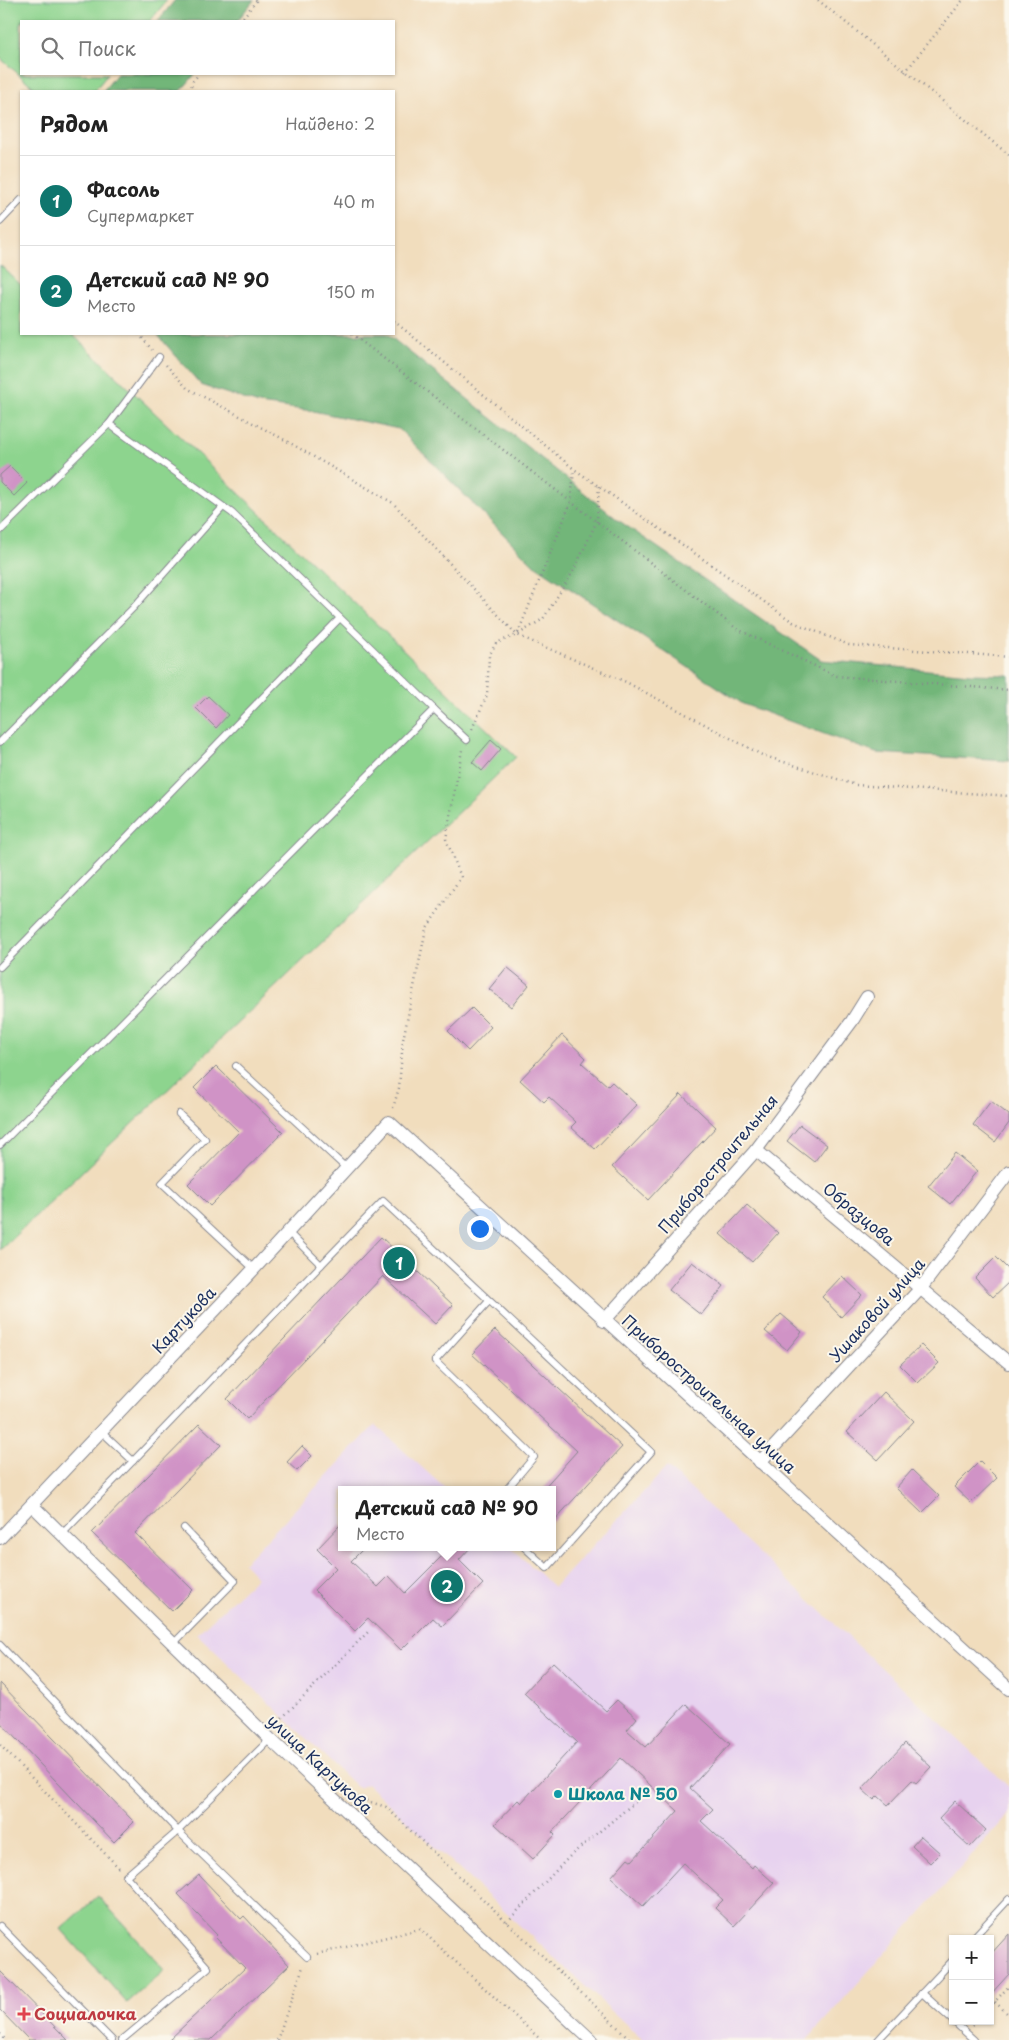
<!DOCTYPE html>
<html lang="ru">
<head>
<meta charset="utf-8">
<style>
  :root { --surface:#fff; --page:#f6f6f6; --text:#222; --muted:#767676; --line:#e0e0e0; --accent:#0f766e }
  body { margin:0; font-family:"Playpen Sans",sans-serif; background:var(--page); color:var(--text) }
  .controls { position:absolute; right:15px; bottom:15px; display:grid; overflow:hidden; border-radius:0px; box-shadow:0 1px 4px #0004 }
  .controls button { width:45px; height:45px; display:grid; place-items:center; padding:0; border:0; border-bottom:1px solid var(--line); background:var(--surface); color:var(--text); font:25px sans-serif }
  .you { position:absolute; left:479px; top:1228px; width:18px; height:18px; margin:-12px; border:4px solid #fff; border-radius:50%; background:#1a73e8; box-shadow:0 0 0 8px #1a73e833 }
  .badge { display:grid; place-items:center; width:32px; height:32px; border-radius:50%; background:var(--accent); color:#fff; font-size:16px; font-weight:700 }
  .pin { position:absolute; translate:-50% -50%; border:2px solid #fff; box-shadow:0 1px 5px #0006 }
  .popup { position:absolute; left:338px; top:1486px; width:218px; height:65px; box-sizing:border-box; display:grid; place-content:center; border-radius:0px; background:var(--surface); filter:drop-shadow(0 1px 4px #0005); font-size:16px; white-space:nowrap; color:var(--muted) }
  .popup b { font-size:19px; color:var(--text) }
  .popup::after { content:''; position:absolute; left:50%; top:100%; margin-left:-10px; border:10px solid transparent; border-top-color:var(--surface) }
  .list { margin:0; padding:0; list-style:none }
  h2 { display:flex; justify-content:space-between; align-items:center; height:65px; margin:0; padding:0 20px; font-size:21px }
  h2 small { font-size:16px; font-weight:400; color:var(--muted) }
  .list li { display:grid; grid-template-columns:32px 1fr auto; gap:15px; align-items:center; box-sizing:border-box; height:90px; padding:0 20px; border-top:1px solid var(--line) }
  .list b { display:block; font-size:19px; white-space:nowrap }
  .list p { margin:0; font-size:16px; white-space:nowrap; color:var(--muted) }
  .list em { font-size:16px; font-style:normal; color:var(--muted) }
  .icon { flex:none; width:28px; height:28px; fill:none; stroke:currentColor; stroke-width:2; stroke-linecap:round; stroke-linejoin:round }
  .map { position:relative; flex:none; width:1009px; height:2040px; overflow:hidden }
  .search { position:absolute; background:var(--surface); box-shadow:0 1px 4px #0004; left:20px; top:20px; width:375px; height:55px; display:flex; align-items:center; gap:12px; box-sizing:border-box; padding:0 18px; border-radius:0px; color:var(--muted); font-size:19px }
  .panel { position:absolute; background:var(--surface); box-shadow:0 1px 4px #0004; left:20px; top:90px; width:375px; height:245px; border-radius:0px }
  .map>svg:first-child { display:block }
  .built { fill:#e7d2ef }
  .green { fill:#8dd48e; stroke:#548276 }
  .forest { fill:#72b679; stroke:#46726c }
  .building { fill:#d093c6 }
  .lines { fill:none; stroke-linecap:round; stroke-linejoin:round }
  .service-casing { stroke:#86868e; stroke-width:8 }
  .minor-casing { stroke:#86868e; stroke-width:14 }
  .path { stroke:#86868e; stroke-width:2.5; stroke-dasharray:1 4; stroke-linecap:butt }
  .service { stroke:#fff; stroke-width:6 }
  .minor { stroke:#fff; stroke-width:12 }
  .culture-dot { fill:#0f9aa8; stroke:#fbf7ec; stroke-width:2 }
  .health-dot { fill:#e0444e; stroke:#fbf7ec; stroke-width:2 }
  .labels { text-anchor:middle; stroke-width:4; stroke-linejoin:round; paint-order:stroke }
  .street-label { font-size:16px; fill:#1b2f5e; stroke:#fbf7ec }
  .culture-label { font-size:16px; font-weight:bold; fill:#0d838f; stroke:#fbf7ec; text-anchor:start }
  .health-label { font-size:16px; font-weight:bold; fill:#be3a42; stroke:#fbf7ec; text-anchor:start }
</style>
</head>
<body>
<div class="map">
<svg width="1009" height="2040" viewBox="0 0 1009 2040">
  <rect width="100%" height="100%" fill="#fbf7ec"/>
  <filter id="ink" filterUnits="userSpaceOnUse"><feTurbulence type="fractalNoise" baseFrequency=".02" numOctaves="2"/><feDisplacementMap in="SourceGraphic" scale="10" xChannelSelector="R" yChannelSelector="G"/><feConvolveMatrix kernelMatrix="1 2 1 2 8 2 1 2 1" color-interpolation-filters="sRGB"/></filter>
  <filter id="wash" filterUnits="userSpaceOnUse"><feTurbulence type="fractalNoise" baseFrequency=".0096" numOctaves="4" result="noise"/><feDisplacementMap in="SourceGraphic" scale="20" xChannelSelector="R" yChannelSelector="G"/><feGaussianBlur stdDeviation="1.12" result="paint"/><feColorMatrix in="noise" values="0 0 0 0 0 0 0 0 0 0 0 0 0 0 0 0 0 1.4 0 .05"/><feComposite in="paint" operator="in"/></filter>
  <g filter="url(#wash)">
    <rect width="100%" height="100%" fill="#f1ddbd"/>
    <!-- built -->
    <path class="built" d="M375 1425 447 1490H342V1547H510L554 1587 667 1467 1009 1787V1814L807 2040H643L367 1784 358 1788 197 1634 257 1577 244 1563Z"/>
    <!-- green -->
    <g class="green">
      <path d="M0 0H167L150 21H21V74H108L94 91H38L0 58Z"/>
      <path d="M0 265 21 285V334H72L516 757 0 1250Z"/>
      <path d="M98 1896 165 1970 127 2003 61 1929Z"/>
    </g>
    <!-- forest -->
    <g class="forest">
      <path d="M175 0H254L237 21H158Z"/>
      <path d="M117 74H195L181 91H103Z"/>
      <path d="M157 334H387L618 520 821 660 970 674 1009 675V761L876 753 743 704 533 564 399 429 313 411 259 404 201 385Z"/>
    </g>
    <g id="blocks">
      <!-- building -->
      <g class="building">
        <path d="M10 466 27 483 14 496 0 482V475Z"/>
        <path d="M208 696 228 715 216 728 196 708Z"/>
        <path d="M491 740 501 749 482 771 472 762Z"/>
        <path d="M507 967 529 985 511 1007 489 989Z"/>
        <path d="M472 1008 491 1027 468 1051 448 1031Z"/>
        <path d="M562 1035 586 1058 582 1063 608 1086 612 1082 637 1105 595 1149 571 1127 576 1122 549 1097 544 1102 520 1080Z"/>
        <path d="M216 1066 283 1132 210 1206 188 1184 239 1132 194 1088Z"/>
        <path d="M681 1094 716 1127 648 1200 612 1167Z"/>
        <path d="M991 1101 1009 1115V1123L995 1142 973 1125Z"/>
        <path d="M800 1125 827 1145 814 1162 787 1141Z"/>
        <path d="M955 1153 977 1171 950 1204 928 1186Z"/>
        <path d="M747 1205 778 1233 752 1262 720 1234Z"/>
        <path d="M381 1237 453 1305 435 1324 383 1276 247 1419 227 1399Z"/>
        <path d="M996 1257 1009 1270V1282L993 1297 975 1278Z"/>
        <path d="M692 1262 724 1286 701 1315 669 1290Z"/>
        <path d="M842 1276 862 1295 841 1317 822 1297Z"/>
        <path d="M781 1314 802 1332 787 1350 765 1331Z"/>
        <path d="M495 1330 622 1447 552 1523V1490H542L577 1451 472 1354Z"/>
        <path d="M921 1345 939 1363 918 1383 900 1365Z"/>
        <path d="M884 1392 914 1421 878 1460 847 1432Z"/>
        <path d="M199 1424 221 1445 135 1533 193 1590 172 1611 92 1533Z"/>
        <path d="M302 1446 312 1456 297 1471 287 1462Z"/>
        <path d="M980 1461 997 1478 971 1503 954 1487Z"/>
        <path d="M912 1470 939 1496 922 1513 896 1488Z"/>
        <path d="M342 1523V1547H365L351 1561 378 1587 389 1576 405 1593 443 1555 436 1547H471L459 1560 483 1584 442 1626 433 1618 401 1650 368 1618 355 1631 314 1590 336 1568 317 1549Z"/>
        <path d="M553 1662 606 1711 617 1700 637 1718 627 1730 646 1747 686 1704 730 1744 690 1788 713 1809 701 1821 752 1868 754 1865 774 1883 734 1926 715 1908 723 1900 683 1863 643 1906 611 1877 628 1858 632 1861 678 1811 621 1758 552 1832 555 1835 533 1859 495 1824 518 1800 521 1803 577 1742 524 1693Z"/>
        <path d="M0 1683 134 1822 114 1842 0 1722Z"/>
        <path d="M905 1743 931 1767 916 1783 912 1780 888 1805 878 1796 874 1800 862 1789Z"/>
        <path d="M955 1801 986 1830 970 1847 939 1818Z"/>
        <path d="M921 1836 940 1853 930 1863 912 1846Z"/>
        <path d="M199 1875 241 1919 244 1916 289 1965 211 2040H169L245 1968 215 1937 217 1935 178 1894Z"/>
        <path d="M1009 1934V1974L990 1995V1955Z"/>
        <path d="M0 1971 68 2040H29L0 2010Z"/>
      </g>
    </g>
  </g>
  <g filter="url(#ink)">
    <use href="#blocks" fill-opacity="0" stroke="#86868e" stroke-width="1"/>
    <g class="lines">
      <defs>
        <g id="service">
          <path d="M0 222 21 200"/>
          <path d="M159 357 109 424 232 513 434 709"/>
          <path d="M0 531 109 424"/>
          <path d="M0 742 133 608 223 507"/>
          <path d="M0 967 340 618"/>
          <path d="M236 1066 345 1167"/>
          <path d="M179 1114 205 1139 162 1183 254 1269"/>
          <path d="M0 1145 434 709 467 740"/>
          <path d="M287 1231 321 1265 383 1201 651 1452 547 1568 524 1547"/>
          <path d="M489 1301 435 1361 534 1457 506 1490"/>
          <path d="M101 1431 133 1461 321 1265"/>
          <path d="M62 1534 133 1461"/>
          <path d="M173 1644 235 1581 184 1528"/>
          <path d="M0 1645 178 1831 307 1957"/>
          <path d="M0 1926 112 2040"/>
          <path d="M972 1939 1009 1899"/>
          <path d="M922 1993 953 2021"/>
          <path d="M953 2021 974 2040"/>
          <path d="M122 2040 208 1968 126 1876 178 1831 270 1739"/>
          <path d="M878 2040 953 1960"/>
        </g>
        <g id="minor">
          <path d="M756 1150 1009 1363"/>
          <path d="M604 1321 756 1150 852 1021 867 997"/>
          <path d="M760 1462 921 1288 1009 1172"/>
          <path d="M32 1505 270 1739 591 2040"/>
          <path d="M0 1538 254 1269 389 1122 1009 1689"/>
        </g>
      </defs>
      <!-- service casing -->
      <use href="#service" class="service-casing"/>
      <!-- minor casing -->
      <use href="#minor" class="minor-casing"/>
      <!-- path -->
      <g class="path">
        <path d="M818 0 1009 155"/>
        <path d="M240 21 257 0"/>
        <path d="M905 72 963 0"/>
        <path d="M190 91 193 81 199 74"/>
        <path d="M394 321 574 469 793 622 849 645 1009 657"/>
        <path d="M139 334 152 350"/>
        <path d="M352 334 737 629 836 676 1009 690"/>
        <path d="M166 365 187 388 285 440 393 503 517 635 626 682 762 755 856 785 1009 796"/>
        <path d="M518 633 571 502 574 469"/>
        <path d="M472 729 487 695 489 656 496 643 517 635 543 619 573 572 597 521 599 485"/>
        <path d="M393 1108 399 1088 403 1040 426 929 461 877 446 839 462 750"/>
        <path d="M275 1725 369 1631"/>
        <path d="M0 1745 119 1868"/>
        <path d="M352 1796 386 1807 631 2040"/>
        <path d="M507 1922 571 1855 640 1798"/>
        <path d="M317 1954 420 1929 541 2040"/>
        <path d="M995 2002 1009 2015"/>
        <path d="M990 2007 1009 1986"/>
        <path d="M972 2026 977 2021"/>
        <path d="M0 2034 6 2040"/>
        <path d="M277 2040 303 1967"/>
      </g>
      <!-- service -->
      <use href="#service" class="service"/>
      <!-- minor -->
      <use href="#minor" class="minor"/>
    </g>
  </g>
  <!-- markers -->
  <circle class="culture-dot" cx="558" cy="1794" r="5"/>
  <path class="health-dot" d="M21.5 2006.5h5v5h5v5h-5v5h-5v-5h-5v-5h5z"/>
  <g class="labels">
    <!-- street labels -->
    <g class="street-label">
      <text transform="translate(718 1164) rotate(-50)" y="6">Приборостроительная</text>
      <text transform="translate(859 1214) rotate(40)" y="6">Образцова</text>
      <text transform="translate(877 1310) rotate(-48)" y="6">Ушаковой улица</text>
      <text transform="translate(184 1320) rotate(-47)" y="6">Картукова</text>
      <text transform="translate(709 1394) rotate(42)" y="6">Приборостроительная улица</text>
      <text transform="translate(320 1764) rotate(43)" y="6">улица Картукова</text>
    </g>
    <!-- culture labels -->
    <g class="culture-label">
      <text x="568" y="1800">Школа № 50</text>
    </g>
    <!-- health labels -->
    <g class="health-label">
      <text x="34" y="2020">Социалочка</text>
    </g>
  </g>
</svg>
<div class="controls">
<button>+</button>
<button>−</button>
</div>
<div class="you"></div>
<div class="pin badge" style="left:399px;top:1263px">1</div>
<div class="pin badge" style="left:447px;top:1586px">2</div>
<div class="popup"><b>Детский сад № 90</b>Место</div>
<div class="search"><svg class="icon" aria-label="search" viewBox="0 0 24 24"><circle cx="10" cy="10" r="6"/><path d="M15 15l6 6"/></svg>Поиск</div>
<section class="panel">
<h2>Рядом<small>Найдено: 2</small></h2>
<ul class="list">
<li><span class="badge">1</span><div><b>Фасоль</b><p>Супермаркет</p></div><em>40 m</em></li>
<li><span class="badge">2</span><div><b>Детский сад № 90</b><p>Место</p></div><em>150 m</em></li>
</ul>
</section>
</div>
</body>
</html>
